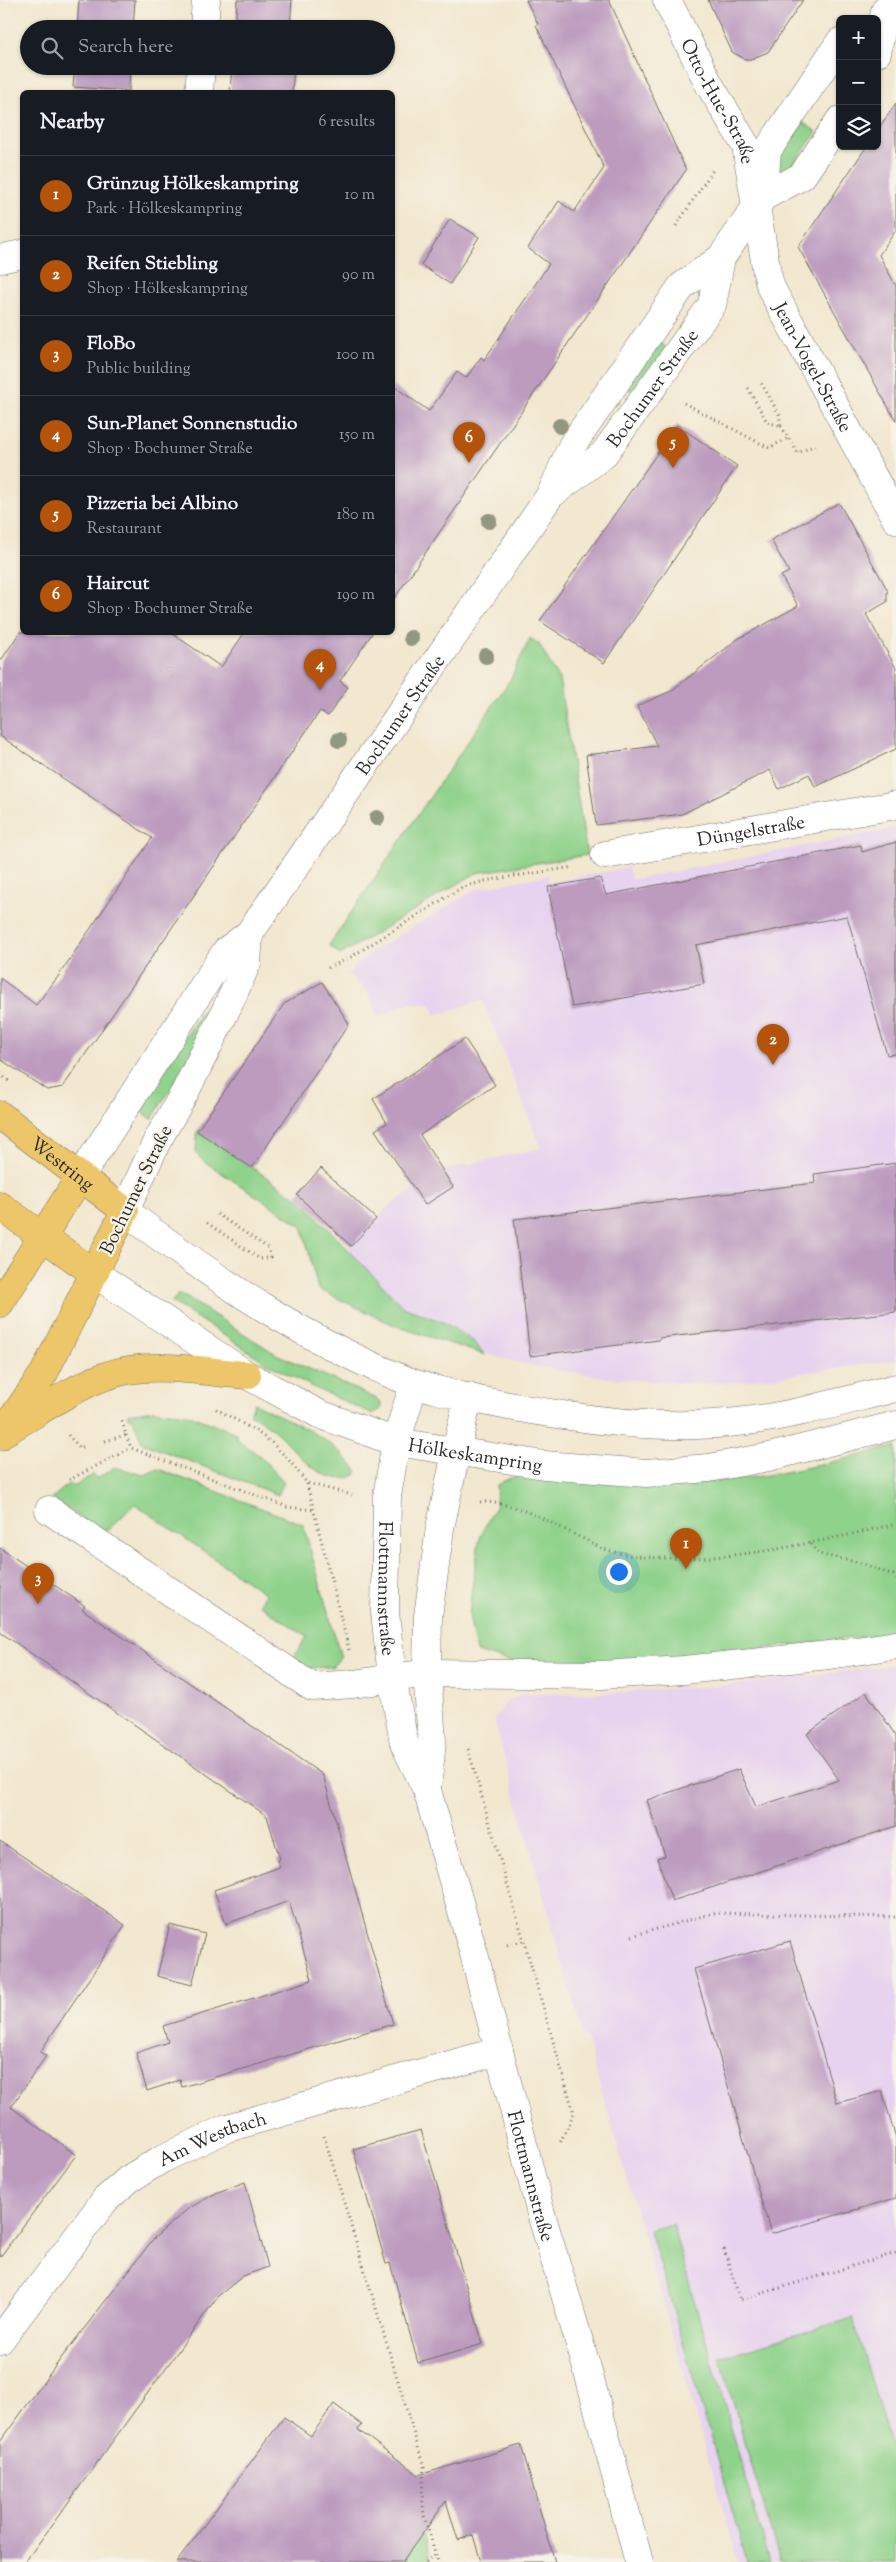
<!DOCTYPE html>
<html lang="en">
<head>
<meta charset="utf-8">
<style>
  :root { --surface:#171b24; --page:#242831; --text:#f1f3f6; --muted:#9ea1a6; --line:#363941; --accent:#b45309 }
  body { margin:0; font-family:"Sorts Mill Goudy",serif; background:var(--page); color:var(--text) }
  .controls { position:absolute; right:15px; top:15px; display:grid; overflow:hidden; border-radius:8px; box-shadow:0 1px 4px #0004 }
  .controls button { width:45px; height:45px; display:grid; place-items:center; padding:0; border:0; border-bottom:1px solid var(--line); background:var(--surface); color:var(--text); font:25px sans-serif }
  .you { position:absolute; left:618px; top:1571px; width:18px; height:18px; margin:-12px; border:4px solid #fff; border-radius:50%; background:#1a73e8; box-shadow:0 0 0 8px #1a73e833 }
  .badge { display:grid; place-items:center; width:32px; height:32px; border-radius:50%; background:var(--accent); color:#fff; font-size:16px; font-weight:700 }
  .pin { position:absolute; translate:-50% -41px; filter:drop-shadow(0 1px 2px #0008) }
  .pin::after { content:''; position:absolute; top:26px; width:18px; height:15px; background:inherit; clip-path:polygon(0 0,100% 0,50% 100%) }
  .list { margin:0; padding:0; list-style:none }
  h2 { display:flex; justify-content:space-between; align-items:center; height:65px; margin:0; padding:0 20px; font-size:21px }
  h2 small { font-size:16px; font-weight:400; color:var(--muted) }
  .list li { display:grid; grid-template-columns:32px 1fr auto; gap:15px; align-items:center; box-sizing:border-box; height:80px; padding:0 20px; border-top:1px solid var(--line) }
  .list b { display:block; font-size:19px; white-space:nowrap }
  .list p { margin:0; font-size:16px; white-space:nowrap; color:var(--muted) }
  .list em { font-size:16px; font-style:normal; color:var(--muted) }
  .icon { flex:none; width:28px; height:28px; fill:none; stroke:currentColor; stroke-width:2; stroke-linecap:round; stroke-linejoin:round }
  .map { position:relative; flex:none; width:896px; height:2562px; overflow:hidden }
  .search { position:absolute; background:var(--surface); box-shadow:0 1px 4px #0004; left:20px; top:20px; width:375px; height:55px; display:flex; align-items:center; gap:12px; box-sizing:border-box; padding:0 18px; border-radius:28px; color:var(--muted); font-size:19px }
  .panel { position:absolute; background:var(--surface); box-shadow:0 1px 4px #0004; left:20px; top:90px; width:375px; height:545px; border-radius:8px }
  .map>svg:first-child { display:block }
  .built { fill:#e7d2ef }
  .green { fill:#8fd28b; stroke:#5d7e5b }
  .building { fill:#bc9bbf }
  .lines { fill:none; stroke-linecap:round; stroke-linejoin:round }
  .minor-casing { stroke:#716d64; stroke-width:29 }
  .major-casing { stroke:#716d64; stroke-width:29 }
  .path { stroke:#716d64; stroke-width:3; stroke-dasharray:1 4; stroke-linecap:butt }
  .minor { stroke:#fff; stroke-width:28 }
  .major { stroke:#ecc669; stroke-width:28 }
  .tree { fill:#929782 }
  .labels { text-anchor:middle; stroke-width:4.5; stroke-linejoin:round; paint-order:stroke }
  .street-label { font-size:19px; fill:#2b2b2b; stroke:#f7f3e8 }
</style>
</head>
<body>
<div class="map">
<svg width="896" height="2562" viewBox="0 0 896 2562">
  <rect width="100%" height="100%" fill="#f7f3e8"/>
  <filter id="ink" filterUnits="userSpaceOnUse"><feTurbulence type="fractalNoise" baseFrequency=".02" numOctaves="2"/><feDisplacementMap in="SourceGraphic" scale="10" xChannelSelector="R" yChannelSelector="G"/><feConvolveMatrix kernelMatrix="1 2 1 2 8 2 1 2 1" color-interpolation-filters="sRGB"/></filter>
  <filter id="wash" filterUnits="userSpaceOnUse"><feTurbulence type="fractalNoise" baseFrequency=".0096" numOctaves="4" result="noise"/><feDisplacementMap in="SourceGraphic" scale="20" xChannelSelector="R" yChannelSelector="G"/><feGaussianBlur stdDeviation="1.12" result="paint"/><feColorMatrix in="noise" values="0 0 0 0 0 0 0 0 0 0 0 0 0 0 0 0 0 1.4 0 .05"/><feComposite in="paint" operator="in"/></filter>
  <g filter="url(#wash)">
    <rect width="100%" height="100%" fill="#f2e7cf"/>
    <!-- built -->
    <g class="built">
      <path d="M896 828V1360L732 1383H674L610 1378 543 1368 485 1354 473 1341 445 1324 403 1307 348 1249 388 1207 442 1170 541 1148 482 999 448 1012 435 1014 431 1004 411 1003 377 1017 367 990 347 974 367 955 476 889 548 875 549 883 628 867 631 880Z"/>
      <path d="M896 1665V2562H738L586 2037H583L494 1720 506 1702 524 1694 609 1693 741 1684Z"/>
    </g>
    <!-- green -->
    <g class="green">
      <path d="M802 122 817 132 781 181 773 169Z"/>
      <path d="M659 342 671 351 636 394 628 388Z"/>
      <path d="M530 638 539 644 559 679 587 855 476 873 340 955 329 945 510 680Z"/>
      <path d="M209 1007 213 1009 182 1070 152 1119 139 1110 204 1008Z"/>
      <path d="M197 1131 301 1200 403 1307 445 1323 473 1341 485 1355 396 1326 318 1289 302 1226 202 1160 196 1153Z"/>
      <path d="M179 1293 276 1354 377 1399 381 1403V1409L373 1414 321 1391 270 1365 172 1302Z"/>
      <path d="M254 1403C294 1424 329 1434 357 1471L356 1475C323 1491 295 1449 276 1432 268 1425 259 1419 250 1414Z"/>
      <path d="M153 1410 187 1414 236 1433V1438L261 1457 284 1482 278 1495 142 1443 132 1417 129 1418 128 1414Z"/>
      <path d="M896 1446V1633L644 1662 519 1664 476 1652 469 1614 471 1596 479 1541 484 1528 495 1507 497 1485C508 1478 517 1475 531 1475 578 1478 625 1483 671 1483 747 1484 823 1465 896 1446Z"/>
      <path d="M115 1467 144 1475 158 1469 303 1524 341 1657 332 1667 307 1668 290 1661 307 1637 259 1604 266 1594 135 1504 108 1530H99L52 1498 70 1483 74 1487 94 1474 97 1479Z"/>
      <path d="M672 2224 770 2562H747L650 2230Z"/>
      <path d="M853 2318 896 2464V2562H780L720 2357Z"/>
      <path d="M410 2486 431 2562H402L412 2549 381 2526Z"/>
    </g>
    <g id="blocks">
      <!-- building -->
      <g class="building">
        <path d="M79 0H135L133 29H77Z"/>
        <path d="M237 0H292L290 27 297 29H235Z"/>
        <path d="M526 0H609L686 170 392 602V385L429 411 457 372 466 378 481 357 484 360 549 264 528 248 559 201 574 212 604 168 536 25 538 24Z"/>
        <path d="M708 0H803L768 52 751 59H745L732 52Z"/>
        <path d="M75 66H130L129 91 73 87Z"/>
        <path d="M232 66H294L292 92H230Z"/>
        <path d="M896 103V230L879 255 896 286V421L798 247 867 146H877V131Z"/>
        <path d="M450 219 479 237 450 284 421 265Z"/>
        <path d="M677 425 737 466 604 663 540 621Z"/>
        <path d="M839 503 887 589V602L866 614 896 668V749L815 787 809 774 779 789 770 770 682 814 596 825 586 755 657 746 637 706 671 691 738 639 798 606 781 576 789 572 771 540Z"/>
        <path d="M20 632H170L221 667 245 632H373L340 681 348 687 328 716 320 711 63 1087 47 1090 0 1059V978L36 1005 57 978 152 838 0 736V662Z"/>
        <path d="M896 842V1054L887 1055 847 916 696 945 704 984 572 1007 548 887 600 878 606 895 861 845 862 852Z"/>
        <path d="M322 982 349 1024 252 1168 197 1131 284 1004Z"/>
        <path d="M465 1039 495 1085 420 1135 453 1187 425 1205 375 1130 387 1123 373 1099Z"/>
        <path d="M896 1163V1312L659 1338V1340L530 1356 514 1219 815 1183 814 1174Z"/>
        <path d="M321 1168 376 1219 351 1246 297 1195Z"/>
        <path d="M0 1548 85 1606 82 1609 323 1775 393 2024 182 2087 180 2080 147 2091 136 2053 168 2042 163 2026 312 1980 289 1901 226 1924 214 1890 280 1867 277 1860 280 1859 267 1816 0 1632Z"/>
        <path d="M866 1692 896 1736V1826L672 1901 657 1858 665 1856 647 1800 739 1769 756 1807 839 1780 807 1734Z"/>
        <path d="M0 1841 125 1925 40 2052 46 2056 11 2107 76 2155 0 2257Z"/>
        <path d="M170 1925 205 1934 192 1985 157 1976Z"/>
        <path d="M790 1941 837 2103 882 2091 896 2138V2198L771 2234 694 1969Z"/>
        <path d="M421 2130 483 2344 418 2363 390 2263 386 2264 353 2149Z"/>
        <path d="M245 2182 268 2267 243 2276 218 2296 25 2562H0V2442L62 2357 154 2238 189 2208 218 2192Z"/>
        <path d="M334 2404 362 2425 358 2430 419 2475 521 2445 555 2562H481L473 2535 458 2540 446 2501 402 2562H177L284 2417 311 2436Z"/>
      </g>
    </g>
  </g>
  <g filter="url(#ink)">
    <use href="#blocks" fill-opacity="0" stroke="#716d64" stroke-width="1"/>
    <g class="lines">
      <defs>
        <g id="minor">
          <path id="s1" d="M667 0 709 84 746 146 767 273 771 288 896 519"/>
          <path d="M204 29 206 0"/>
          <path d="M877 53 885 11 893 0"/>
          <path d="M199 92 201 66"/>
          <path d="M764 190 767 151 840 42"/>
          <path d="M0 259 22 254"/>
          <path id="s2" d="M553 493 603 455 712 305 721 258"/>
          <path id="s3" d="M605 855 896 805"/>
          <path d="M249 934 247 963 225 1012 185 1092 157 1141 125 1211C215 1279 307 1342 413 1383 426 1388 440 1390 453 1394 490 1403 526 1410 563 1415 624 1425 685 1429 746 1421 797 1415 846 1400 896 1388"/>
          <path id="s4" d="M80 1177 226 951 249 934 551 494 573 444 682 286 721 258 763 197 802 176 840 120"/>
          <path id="s5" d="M94 1273 247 1375 319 1414 396 1442 544 1465 646 1473 709 1468 769 1457 896 1425"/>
          <path id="s6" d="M414 1384 396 1442 387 1497 385 1612 392 1677 404 1743 427 1790 474 1954 540 2210 587 2368 639 2562"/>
          <path d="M49 1510 312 1687 353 1684 427 1673 601 1675 684 1670 829 1655 896 1645"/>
          <path d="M427 1790 432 1741 427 1673 428 1616 440 1528 468 1397"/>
          <path id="s7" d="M0 2340 105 2200 129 2179 162 2159 227 2128 499 2051"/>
        </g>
        <g id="major">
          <path id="s8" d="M0 1115 125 1211 44 1373 0 1436"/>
          <path d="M0 1206 94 1273"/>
          <path d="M0 1303 80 1177"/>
          <path d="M8 1430C37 1413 74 1387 106 1376 150 1360 201 1372 247 1375"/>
        </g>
      </defs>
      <!-- minor casing -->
      <use href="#minor" class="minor-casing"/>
      <!-- major casing -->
      <use href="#major" class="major-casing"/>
      <!-- path -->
      <g class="path">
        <path d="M676 226 713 170"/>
        <path d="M748 388 767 422 781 426 779 414 760 381"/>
        <path d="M684 403 769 448 788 438"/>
        <path d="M781 426 798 453 815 445"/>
        <path d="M328 968 351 957 461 888 484 881 573 867"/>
        <path d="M0 1074 9 1081"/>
        <path d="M207 1223 260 1259 271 1257 268 1248 214 1212"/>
        <path d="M216 1409 256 1431 272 1443 288 1459 307 1483 352 1495"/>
        <path d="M68 1435 80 1448 86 1446"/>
        <path d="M126 1435 131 1448 287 1507 314 1510"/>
        <path d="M105 1441 126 1435 121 1418"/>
        <path d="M69 1480 131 1448"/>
        <path d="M307 1484 349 1650"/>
        <path d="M480 1502C520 1502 551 1524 586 1540 594 1544 602 1549 610 1551 694 1572 813 1543 896 1524"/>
        <path d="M811 1544 818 1554 861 1563 893 1575 896 1579"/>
        <path d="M468 1749 574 2113 560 2143"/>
        <path d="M632 1936 714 1913 896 1917"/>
        <path d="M507 1945 523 1941"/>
        <path d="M324 2136 424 2467 422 2494 424 2516 438 2562"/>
        <path d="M724 2249 740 2300 896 2253"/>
        <path d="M426 2562 437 2553"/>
      </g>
      <!-- minor -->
      <use href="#minor" class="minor"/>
      <!-- major -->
      <use href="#major" class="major"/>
    </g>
    <!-- trees -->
    <g class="tree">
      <circle cx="560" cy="426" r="8"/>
      <circle cx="489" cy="521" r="8"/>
      <circle cx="411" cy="638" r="8"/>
      <circle cx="486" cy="656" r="8"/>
      <circle cx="339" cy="740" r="8"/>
      <circle cx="377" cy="818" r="8"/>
    </g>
  </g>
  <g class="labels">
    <!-- street labels -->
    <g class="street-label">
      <text dy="7" stroke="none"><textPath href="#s1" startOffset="114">Otto-Hue-Straße</textPath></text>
      <text dy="7" stroke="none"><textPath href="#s1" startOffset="400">Jean-Vogel-Straße</textPath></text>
      <text dy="7" stroke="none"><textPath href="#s2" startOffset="146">Bochumer Straße</textPath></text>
      <text dy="7" stroke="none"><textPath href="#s4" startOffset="564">Bochumer Straße</textPath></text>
      <text dy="7" stroke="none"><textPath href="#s3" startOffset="148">Düngelstraße</textPath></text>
      <text dy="7" stroke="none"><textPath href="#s8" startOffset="79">Westring</textPath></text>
      <text transform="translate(135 1189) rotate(-64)" y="7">Bochumer Straße</text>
      <text dy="7" stroke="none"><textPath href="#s5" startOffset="428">Hölkeskampring</textPath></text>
      <text dy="7" stroke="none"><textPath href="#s6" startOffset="208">Flottmannstraße</textPath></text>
      <text dy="7" stroke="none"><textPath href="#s7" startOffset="300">Am Westbach</textPath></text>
      <text dy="7" stroke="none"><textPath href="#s6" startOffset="816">Flottmannstraße</textPath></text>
    </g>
  </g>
</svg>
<div class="controls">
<button>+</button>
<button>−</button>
<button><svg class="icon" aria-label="layers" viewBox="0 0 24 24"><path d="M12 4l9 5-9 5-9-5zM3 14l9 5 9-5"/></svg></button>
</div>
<div class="you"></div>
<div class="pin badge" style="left:686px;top:1569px">1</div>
<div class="pin badge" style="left:773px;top:1065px">2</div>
<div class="pin badge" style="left:38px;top:1604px">3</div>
<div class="pin badge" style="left:320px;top:690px">4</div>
<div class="pin badge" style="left:673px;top:468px">5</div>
<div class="pin badge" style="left:469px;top:463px">6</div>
<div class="search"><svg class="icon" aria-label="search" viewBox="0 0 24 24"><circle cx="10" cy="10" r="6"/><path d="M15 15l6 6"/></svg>Search here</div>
<section class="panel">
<h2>Nearby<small>6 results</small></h2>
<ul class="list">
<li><span class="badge">1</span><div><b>Grünzug Hölkeskampring</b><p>Park · Hölkeskampring</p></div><em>10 m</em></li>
<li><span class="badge">2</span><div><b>Reifen Stiebling</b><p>Shop · Hölkeskampring</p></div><em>90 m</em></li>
<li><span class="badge">3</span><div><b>FloBo</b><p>Public building</p></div><em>100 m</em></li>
<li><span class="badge">4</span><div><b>Sun-Planet Sonnenstudio</b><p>Shop · Bochumer Straße</p></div><em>150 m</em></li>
<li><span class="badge">5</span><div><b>Pizzeria bei Albino</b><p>Restaurant</p></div><em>180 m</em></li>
<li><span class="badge">6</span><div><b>Haircut</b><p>Shop · Bochumer Straße</p></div><em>190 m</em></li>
</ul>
</section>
</div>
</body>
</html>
